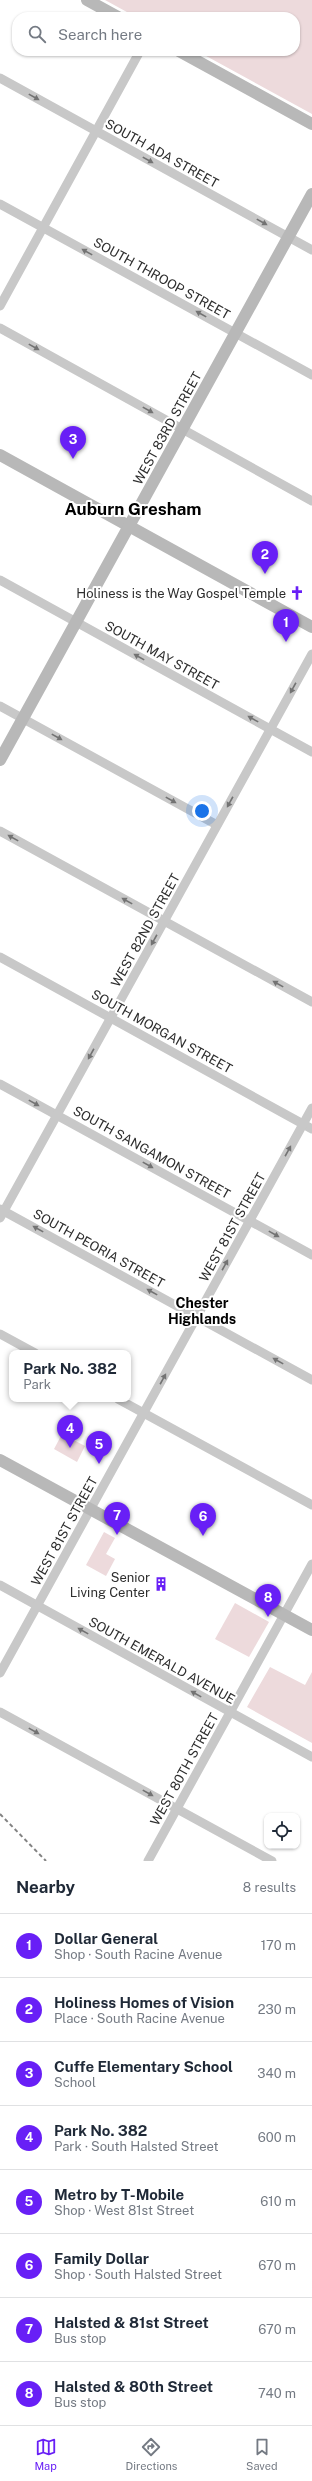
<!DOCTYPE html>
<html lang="en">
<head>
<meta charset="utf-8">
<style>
  :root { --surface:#fff; --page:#f6f6f7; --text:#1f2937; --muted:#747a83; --line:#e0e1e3; --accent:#681ff6 }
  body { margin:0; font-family:"Public Sans",sans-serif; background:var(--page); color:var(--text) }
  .controls { position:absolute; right:12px; bottom:12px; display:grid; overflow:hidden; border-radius:8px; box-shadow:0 1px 3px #0004 }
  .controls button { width:36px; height:36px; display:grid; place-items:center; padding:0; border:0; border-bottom:1px solid var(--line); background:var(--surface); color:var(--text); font:20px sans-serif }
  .you { position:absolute; left:202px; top:811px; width:14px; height:14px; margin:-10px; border:3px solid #fff; border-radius:50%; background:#1a73e8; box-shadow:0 0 0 6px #1a73e833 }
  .badge { display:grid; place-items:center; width:26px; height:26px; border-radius:50%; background:var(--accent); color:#fff; font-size:13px; font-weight:700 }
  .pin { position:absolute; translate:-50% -33px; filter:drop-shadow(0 1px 2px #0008) }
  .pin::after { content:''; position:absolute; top:21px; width:14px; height:12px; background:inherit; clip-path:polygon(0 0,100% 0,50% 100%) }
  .popup { position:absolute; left:9px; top:1350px; width:122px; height:52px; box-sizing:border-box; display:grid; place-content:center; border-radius:8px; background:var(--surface); filter:drop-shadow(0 1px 3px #0005); font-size:13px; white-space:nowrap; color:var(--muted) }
  .popup b { font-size:15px; color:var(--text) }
  .popup::after { content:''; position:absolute; left:50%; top:100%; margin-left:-8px; border:8px solid transparent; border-top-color:var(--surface) }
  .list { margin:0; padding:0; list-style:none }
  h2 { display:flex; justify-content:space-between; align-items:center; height:52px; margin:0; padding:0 16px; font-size:17px }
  h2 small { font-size:13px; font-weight:400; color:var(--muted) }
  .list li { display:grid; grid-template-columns:26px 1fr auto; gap:12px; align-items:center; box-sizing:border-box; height:64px; padding:0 16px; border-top:1px solid var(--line) }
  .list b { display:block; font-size:15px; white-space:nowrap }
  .list p { margin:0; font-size:13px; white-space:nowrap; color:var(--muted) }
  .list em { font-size:13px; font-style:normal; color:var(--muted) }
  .icon { flex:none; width:22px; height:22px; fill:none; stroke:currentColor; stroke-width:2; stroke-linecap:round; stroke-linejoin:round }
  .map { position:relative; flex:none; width:312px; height:1861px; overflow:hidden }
  .search { position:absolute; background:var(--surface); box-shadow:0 1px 3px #0004; left:12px; right:12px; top:12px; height:44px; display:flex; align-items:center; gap:10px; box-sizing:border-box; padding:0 14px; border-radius:16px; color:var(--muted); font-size:15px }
  .sheet { height:564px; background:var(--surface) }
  nav { display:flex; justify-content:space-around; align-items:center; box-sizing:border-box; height:56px; border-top:1px solid var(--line); background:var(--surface); font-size:11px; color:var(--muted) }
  nav a { display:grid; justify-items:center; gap:2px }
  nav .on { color:var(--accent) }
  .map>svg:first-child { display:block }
  .green { fill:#eddadc }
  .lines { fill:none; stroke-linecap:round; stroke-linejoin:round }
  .street { stroke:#c8c8c8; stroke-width:9 }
  .secondary { stroke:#b8b8b8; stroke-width:12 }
  .rail { stroke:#838383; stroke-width:2; stroke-dasharray:4 3; stroke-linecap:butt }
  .oneway { fill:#737373 }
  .labels { text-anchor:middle; stroke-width:4; stroke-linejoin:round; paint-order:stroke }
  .street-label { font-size:13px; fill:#2e2e2e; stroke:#fff }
  .poi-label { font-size:13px; fill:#2e2e2e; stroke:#fff; text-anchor:end }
  .neighbourhood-label { font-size:14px; font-weight:bold; fill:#000; stroke:#fff }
  .district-label { font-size:17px; font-weight:bold; fill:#000; stroke:#fff }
</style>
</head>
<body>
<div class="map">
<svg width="312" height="1861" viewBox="0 0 312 1861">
  <rect width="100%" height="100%" fill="#fff"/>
  <!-- green -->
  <g class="green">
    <path d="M105 0H312V114L197 51H295V17H136Z"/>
    <path d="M62 1434 85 1446 77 1462 54 1449Z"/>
    <path d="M104 1532 115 1538 106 1554 115 1559 106 1576 86 1565Z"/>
    <path d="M235 1603 269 1622 249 1657 215 1639Z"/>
    <path d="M270 1667 305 1685 312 1672V1743L247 1707Z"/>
  </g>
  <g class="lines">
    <!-- street -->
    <g class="street">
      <path d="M0 78 312 250"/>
      <path d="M0 204 312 375"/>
      <path d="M0 306 140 51"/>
      <path d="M0 328 312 501"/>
      <path d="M0 580 312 752"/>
      <path d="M0 706 217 825"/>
      <path d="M0 831 312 1002"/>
      <path d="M0 957 312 1129"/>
      <path d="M0 1084 312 1255"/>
      <path d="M0 1209 312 1380"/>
      <path d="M0 1218 312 654"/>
      <path d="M0 1334 35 1353"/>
      <path d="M118 1399 312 1505"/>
      <path d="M0 1585 312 1757"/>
      <path d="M0 1673 312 1108"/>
      <path d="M0 1712 272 1861"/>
      <path d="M148 1861 312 1564"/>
    </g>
    <!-- secondary -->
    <g class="secondary">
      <path d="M87 0 118 17"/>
      <path d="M179 51 312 124"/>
      <path d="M0 455 312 627"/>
      <path d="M0 760 312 194"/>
      <path d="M0 1460 312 1630"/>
    </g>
    <!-- rail -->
    <path class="rail" d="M0 1814 46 1861"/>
  </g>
  <!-- one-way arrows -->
  <defs><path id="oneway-solid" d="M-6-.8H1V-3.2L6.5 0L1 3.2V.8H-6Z"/></defs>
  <g class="oneway">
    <use href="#oneway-solid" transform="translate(34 97) rotate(29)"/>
    <use href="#oneway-solid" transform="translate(148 160) rotate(29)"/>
    <use href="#oneway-solid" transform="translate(262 222) rotate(29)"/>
    <use href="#oneway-solid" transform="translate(87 252) rotate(-151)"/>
    <use href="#oneway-solid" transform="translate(201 314) rotate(-151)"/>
    <use href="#oneway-solid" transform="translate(34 347) rotate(29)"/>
    <use href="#oneway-solid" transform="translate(148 410) rotate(29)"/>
    <use href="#oneway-solid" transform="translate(139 657) rotate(-151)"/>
    <use href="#oneway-solid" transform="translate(293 688) rotate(119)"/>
    <use href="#oneway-solid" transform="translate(253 719) rotate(-151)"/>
    <use href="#oneway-solid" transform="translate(57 737) rotate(29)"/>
    <use href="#oneway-solid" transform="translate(171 800) rotate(29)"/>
    <use href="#oneway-solid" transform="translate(230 802) rotate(119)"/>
    <use href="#oneway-solid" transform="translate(13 838) rotate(-151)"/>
    <use href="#oneway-solid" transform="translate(127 901) rotate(-151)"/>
    <use href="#oneway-solid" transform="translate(154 940) rotate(119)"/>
    <use href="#oneway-solid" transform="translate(278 984) rotate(-151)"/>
    <use href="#oneway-solid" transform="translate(91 1054) rotate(119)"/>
    <use href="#oneway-solid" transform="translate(34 1103) rotate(29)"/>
    <use href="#oneway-solid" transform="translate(288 1151) rotate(-61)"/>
    <use href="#oneway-solid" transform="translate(148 1165) rotate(29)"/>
    <use href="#oneway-solid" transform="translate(38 1229) rotate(-151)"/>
    <use href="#oneway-solid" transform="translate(274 1234) rotate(29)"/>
    <use href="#oneway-solid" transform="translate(225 1265) rotate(-61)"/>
    <use href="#oneway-solid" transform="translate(152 1292) rotate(-151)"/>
    <use href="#oneway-solid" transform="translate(278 1361) rotate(-151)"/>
    <use href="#oneway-solid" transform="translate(163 1379) rotate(-61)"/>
    <use href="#oneway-solid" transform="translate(83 1631) rotate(-151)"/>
    <use href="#oneway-solid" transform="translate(196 1694) rotate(-151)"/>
    <use href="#oneway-solid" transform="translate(34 1731) rotate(29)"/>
    <use href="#oneway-solid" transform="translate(148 1793) rotate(29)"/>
  </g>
  <!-- icons -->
  <defs>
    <symbol id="church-bare" viewBox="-9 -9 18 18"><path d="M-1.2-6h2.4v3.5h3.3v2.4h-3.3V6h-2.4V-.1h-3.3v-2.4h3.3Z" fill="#681ff6" stroke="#fff" stroke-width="2.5" paint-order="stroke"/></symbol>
    <symbol id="building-bare" viewBox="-9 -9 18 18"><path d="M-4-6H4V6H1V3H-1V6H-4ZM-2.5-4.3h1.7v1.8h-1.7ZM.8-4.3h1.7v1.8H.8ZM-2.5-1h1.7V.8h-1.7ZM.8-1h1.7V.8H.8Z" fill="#681ff6" stroke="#fff" stroke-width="2.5" paint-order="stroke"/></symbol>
  </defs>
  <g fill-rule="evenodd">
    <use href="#church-bare" x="287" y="583" width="20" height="20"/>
    <use href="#building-bare" x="151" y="1574" width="20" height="20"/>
  </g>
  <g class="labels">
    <!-- street labels -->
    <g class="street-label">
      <text transform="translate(162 153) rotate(29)" y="5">SOUTH ADA STREET</text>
      <text transform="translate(162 278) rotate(29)" y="5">SOUTH THROOP STREET</text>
      <text transform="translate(167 428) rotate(-61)" y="5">WEST 83RD STREET</text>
      <text transform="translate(162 655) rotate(29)" y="5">SOUTH MAY STREET</text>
      <text transform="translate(145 930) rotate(-61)" y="5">WEST 82ND STREET</text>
      <text transform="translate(162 1031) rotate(29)" y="5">SOUTH MORGAN STREET</text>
      <text transform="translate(152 1152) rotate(29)" y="5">SOUTH SANGAMON STREET</text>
      <text transform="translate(232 1227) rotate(-61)" y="5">WEST 81ST STREET</text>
      <text transform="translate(99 1248) rotate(29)" y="5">SOUTH PEORIA STREET</text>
      <text transform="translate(64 1531) rotate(-61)" y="5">WEST 81ST STREET</text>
      <text transform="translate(162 1660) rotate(29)" y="5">SOUTH EMERALD AVENUE</text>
      <text transform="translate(184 1769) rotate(-61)" y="5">WEST 80TH STREET</text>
    </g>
    <!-- poi labels -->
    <g class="poi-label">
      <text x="286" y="598">Holiness is the Way Gospel Temple</text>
      <text x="150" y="1582">Senior<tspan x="150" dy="15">Living Center</tspan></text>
    </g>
    <!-- neighbourhood labels -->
    <g class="neighbourhood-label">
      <text x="202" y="1308">Chester<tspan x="202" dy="16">Highlands</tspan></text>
    </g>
    <!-- district labels -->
    <g class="district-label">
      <text x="133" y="515">Auburn Gresham</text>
    </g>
  </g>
</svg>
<div class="controls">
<button><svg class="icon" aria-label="locate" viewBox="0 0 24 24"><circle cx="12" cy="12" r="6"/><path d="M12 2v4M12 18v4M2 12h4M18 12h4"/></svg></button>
</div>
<div class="you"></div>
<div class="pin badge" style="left:286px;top:642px">1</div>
<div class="pin badge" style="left:265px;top:574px">2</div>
<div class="pin badge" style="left:73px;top:459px">3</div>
<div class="pin badge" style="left:70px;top:1448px">4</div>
<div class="popup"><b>Park No. 382</b>Park</div>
<div class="pin badge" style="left:99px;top:1464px">5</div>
<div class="pin badge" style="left:203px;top:1536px">6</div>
<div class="pin badge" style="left:117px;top:1535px">7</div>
<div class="pin badge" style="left:268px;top:1617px">8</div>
<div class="search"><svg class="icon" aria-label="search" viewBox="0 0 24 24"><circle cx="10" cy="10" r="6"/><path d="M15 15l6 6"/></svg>Search here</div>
</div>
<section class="sheet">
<h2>Nearby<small>8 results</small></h2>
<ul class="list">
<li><span class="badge">1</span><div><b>Dollar General</b><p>Shop · South Racine Avenue</p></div><em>170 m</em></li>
<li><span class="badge">2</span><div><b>Holiness Homes of Vision</b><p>Place · South Racine Avenue</p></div><em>230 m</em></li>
<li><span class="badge">3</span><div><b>Cuffe Elementary School</b><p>School</p></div><em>340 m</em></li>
<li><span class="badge">4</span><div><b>Park No. 382</b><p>Park · South Halsted Street</p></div><em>600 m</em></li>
<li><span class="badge">5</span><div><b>Metro by T-Mobile</b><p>Shop · West 81st Street</p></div><em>610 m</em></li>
<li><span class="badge">6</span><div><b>Family Dollar</b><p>Shop · South Halsted Street</p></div><em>670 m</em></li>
<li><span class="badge">7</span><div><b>Halsted &amp; 81st Street</b><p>Bus stop</p></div><em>670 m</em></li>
<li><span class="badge">8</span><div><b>Halsted &amp; 80th Street</b><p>Bus stop</p></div><em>740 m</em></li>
</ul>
</section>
<nav>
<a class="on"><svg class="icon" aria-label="map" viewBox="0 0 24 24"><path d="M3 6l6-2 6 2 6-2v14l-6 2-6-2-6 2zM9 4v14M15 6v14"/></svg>Map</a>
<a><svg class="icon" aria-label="directions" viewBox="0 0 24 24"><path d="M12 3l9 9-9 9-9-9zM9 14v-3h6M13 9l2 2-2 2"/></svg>Directions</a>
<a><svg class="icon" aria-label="saved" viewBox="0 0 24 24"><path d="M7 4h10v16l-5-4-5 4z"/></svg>Saved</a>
</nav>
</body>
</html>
